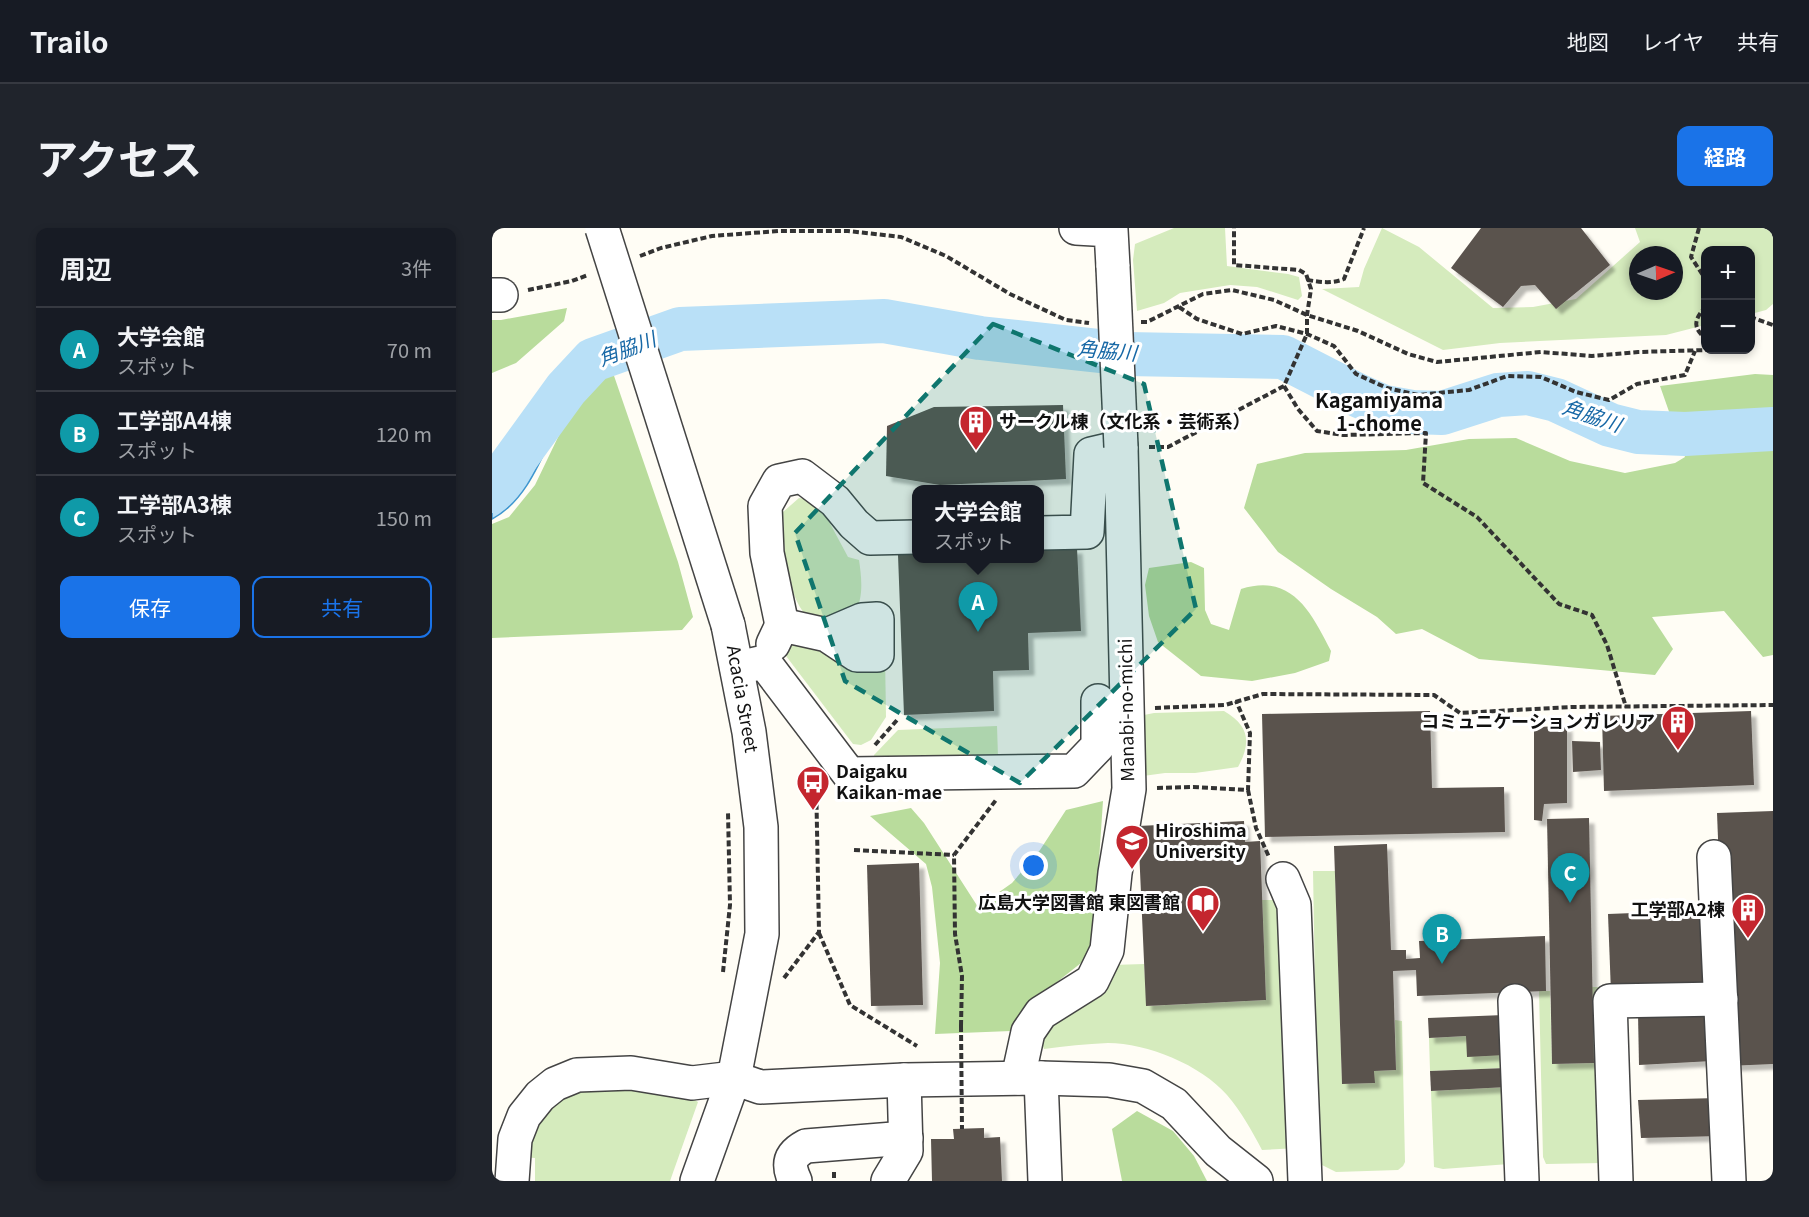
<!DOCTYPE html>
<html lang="ja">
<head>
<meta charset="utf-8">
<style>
  :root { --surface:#171b24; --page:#20242c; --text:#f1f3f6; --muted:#9ea1a6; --line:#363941; --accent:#1a73e8 }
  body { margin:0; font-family:Georgia,"Noto Sans JP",serif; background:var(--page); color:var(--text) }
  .controls { position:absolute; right:18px; top:18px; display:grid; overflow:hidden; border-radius:12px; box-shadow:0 3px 9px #0003 }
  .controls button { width:54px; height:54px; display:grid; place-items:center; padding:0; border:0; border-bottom:2px solid var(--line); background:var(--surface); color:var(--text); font:30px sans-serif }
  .compass { position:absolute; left:1137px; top:18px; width:54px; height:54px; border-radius:50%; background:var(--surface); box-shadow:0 3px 9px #0003; rotate:88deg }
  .you { position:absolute; left:542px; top:638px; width:21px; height:21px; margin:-15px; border:4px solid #fff; border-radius:50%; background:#1a73e8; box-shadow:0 0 0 9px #1a73e833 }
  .badge { display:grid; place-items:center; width:39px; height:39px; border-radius:50%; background:var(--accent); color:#fff; font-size:20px; font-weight:700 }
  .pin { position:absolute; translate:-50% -50px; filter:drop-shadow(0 2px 3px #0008) }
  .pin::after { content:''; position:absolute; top:32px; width:21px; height:18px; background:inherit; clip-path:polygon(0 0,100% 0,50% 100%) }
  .popup { position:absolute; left:420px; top:257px; width:132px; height:78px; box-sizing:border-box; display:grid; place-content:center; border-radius:12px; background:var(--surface); filter:drop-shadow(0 2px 4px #0005); font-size:20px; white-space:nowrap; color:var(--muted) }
  .popup b { font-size:22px; color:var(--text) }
  .popup::after { content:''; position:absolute; left:50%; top:100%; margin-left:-12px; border:12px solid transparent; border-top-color:var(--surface) }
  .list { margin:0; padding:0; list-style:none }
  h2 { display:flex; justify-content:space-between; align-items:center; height:78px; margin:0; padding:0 24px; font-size:26px }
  h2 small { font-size:20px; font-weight:400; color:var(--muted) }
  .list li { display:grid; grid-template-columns:39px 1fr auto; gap:18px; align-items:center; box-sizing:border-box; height:84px; padding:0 24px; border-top:2px solid var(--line) }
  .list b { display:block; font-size:22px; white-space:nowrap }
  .list p { margin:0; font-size:20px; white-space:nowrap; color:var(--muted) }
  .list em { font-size:20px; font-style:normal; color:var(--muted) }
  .actions { display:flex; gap:12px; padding:18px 24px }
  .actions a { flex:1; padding:14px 0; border:2px solid var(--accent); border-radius:12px; text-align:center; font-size:21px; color:var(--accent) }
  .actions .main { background:var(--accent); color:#fff }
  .map { position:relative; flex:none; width:1281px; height:953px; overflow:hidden; border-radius:12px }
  header { display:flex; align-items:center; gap:36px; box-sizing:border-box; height:84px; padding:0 30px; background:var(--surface); border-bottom:2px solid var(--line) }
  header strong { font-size:28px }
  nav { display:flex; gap:33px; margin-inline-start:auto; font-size:21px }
  .intro { display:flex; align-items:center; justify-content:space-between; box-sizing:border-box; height:144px; padding:0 36px }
  h1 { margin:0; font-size:42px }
  .button { padding:15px 27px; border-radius:12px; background:var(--accent); color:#fff; font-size:21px; font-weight:700 }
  main { display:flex; gap:36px; padding:0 36px }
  aside { flex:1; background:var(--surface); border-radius:12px; box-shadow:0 3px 9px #0003 }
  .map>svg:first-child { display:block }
  .green { fill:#d5ebbd; fill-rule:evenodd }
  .forest { fill:#b9dc9c }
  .water { fill:#b9e0f7; stroke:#3f96cf; stroke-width:1.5 }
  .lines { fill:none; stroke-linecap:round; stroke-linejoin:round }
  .river { stroke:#b9e0f7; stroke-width:44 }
  .building { fill:#5a524d; filter:url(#shadow) }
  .minor-casing { stroke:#444; stroke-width:36 }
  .path { stroke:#333; stroke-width:4; stroke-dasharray:6 3; stroke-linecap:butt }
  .minor { stroke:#fff; stroke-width:33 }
  .minor-bridge-casing { stroke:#444; stroke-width:36; stroke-linecap:butt }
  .path-bridge { stroke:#333; stroke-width:4; stroke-dasharray:6 3; stroke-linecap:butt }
  .minor-bridge { stroke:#fff; stroke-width:33 }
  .marked { fill:#0f766e; fill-opacity:0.2; stroke:#0f766e; stroke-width:4.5; stroke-dasharray:12 8; stroke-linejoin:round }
  .labels { text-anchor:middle; stroke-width:6; stroke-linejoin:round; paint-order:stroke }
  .poi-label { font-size:18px; font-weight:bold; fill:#111; stroke:#fff; text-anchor:start }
  .street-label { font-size:18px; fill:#111; stroke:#fff }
  .water-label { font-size:20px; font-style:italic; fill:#1768a6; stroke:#fff }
  .neighbourhood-label { font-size:20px; font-weight:bold; fill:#111; stroke:#fff }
</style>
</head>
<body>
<header>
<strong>Trailo</strong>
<nav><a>地図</a><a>レイヤ</a><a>共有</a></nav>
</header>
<div class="intro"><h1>アクセス</h1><a class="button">経路</a></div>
<main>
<aside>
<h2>周辺<small>3件</small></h2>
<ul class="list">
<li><span class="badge" style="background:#0f9aa8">A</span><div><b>大学会館</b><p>スポット</p></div><em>70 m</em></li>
<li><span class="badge" style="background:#0f9aa8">B</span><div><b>工学部A4棟</b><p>スポット</p></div><em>120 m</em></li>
<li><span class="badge" style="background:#0f9aa8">C</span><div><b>工学部A3棟</b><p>スポット</p></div><em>150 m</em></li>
</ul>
<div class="actions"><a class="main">保存</a><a>共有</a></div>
</aside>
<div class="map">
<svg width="1281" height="953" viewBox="0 0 1281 953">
  <defs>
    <filter id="shadow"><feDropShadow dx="5.5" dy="5.5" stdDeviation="1.5" flood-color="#0004"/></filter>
  </defs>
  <rect width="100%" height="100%" fill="#fffdf5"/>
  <!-- green -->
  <g class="green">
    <path d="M682 0H733L735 38 796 46 807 49 810 68 806 72 765 59 738 57 688 65 672 75 645 83 641 32 643 16Z"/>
    <path d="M890 0 927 19 1001 80 1041 79 1084 71 1148 14 1143 0H1281V76L1274 82 1259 86 1258 22H1214L1213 97 1174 107 1008 115 951 122 830 61 867 59 872 41ZM1146 27H1182V63H1146Z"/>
    <path d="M307 270 321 272 334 288 356 329 367 332C370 352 375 391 345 392 335 392 325 390 315 389 292 361 292 319 291 284Z"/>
    <path d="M306 414 393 427 394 489 379 512 369 517 361 516 291 424Z"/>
    <path d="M732 483C758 498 759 515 746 539L703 545H673L651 548 649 493 652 487 662 485Z"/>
    <path d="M505 498 506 530 383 535 382 527 406 502Z"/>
    <path d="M821 643H843L850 856 882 855V843L904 842 903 792 910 793 913 934 911 938 906 942 844 944 830 937 826 928Z"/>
    <path d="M770 672H790L807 920 770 922C760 903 749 883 735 867 709 837 655 815 616 815 594 816 573 818 552 821L548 811 557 795 614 764 620 737 652 736 655 778 774 772Z"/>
    <path d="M1100 759H1113L1111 935 1054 936 1051 929 1047 763H1058L1060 836 1101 835Z"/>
    <path d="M974 808 1013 827 1014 840 938 843 937 810Z"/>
    <path d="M99 854 190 864 206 874 178 953H43V930L27 929 45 881Z"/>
    <path d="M1015 859 1017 936 951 941 942 939 939 863Z"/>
  </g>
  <!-- forest -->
  <g class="forest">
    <path d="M75 80 72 93 24 135 0 145V92H9Z"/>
    <path d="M120 142 186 334 201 389 190 402 0 410V296L17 289 43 257 68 205 100 159Z"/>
    <path d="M1263 146 1281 147V427L1271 429 1232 383 1160 389 1181 421 1163 447 987 431 930 401 904 406 885 389 839 361 786 324 752 280 765 236 813 225 914 222 977 211 1024 210 1078 233 1133 245 1183 235 1193 229 1168 158Z"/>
    <path d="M699 334 712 340 713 382 719 396 737 402 749 361C800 345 819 384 839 423L837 433 803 445 760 453 709 448 666 414 657 388 653 357 657 340Z"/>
    <path d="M611 573 601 721 589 735 560 758 519 803 443 806 448 735 440 659 434 636 378 588 419 580 432 595 486 679 520 655 548 622 574 582Z"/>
    <path d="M645 883 681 903 702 928 715 953H630L620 901Z"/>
  </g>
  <!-- water -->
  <path class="water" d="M111 119 114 133C103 145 87 157 79 171 55 210 42 269 0 291V245L7 241 28 212 51 170 78 138Z"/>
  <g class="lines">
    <!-- river -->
    <path class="river" d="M0 263 74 161 101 132 188 101 392 93 488 110 635 126 791 129 865 167 892 179 920 184 950 185 1006 167 1036 165 1064 172 1118 197 1146 204 1193 206 1281 201"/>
  </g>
  <!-- building -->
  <g class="building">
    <path d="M989 0H1089L1118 37 1064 81 1043 57 1029 58 1011 79 959 40Z"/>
    <path d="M571 177 574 251 448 257 394 248 395 198 442 179Z"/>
    <path d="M585 320 589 403 536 405 537 442 501 443 502 483 412 487 406 327H424V330H548V322Z"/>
    <path d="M938 483 940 560 1012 559 1013 604 773 609 770 486Z"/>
    <path d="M1259 483 1262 557 1112 563 1110 488Z"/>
    <path d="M1075 498V575L1052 576 1050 593 1042 592V499Z"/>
    <path d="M1080 513 1108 514 1109 542 1081 544Z"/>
    <path d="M1281 583V836L1235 838 1225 585Z"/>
    <path d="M1097 590 1102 835 1060 836 1055 591Z"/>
    <path d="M752 593 753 614 768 613 774 772 654 778 646 598Z"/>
    <path d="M895 616 899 722H914V731L928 730 927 713 1053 708 1054 763 925 768 924 742 901 743 904 842 882 843 883 855 850 856 842 618Z"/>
    <path d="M427 635 431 777 379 778 375 637Z"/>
    <path d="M1219 682 1222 761 1119 765 1116 686Z"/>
    <path d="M1219 784 1220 833 1147 837 1146 786Z"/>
    <path d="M1012 787 1013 827 975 829 974 808 937 810 936 790Z"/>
    <path d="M1014 840 1015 859 939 863 938 843Z"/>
    <path d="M1226 870 1228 908 1149 910 1146 872Z"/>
    <path d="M492 900V910L508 909 510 953H440L439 911H462L461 901Z"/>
  </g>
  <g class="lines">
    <defs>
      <g id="minor">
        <path d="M584 0 619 2 621 39"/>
        <path d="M0 67H9"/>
        <path d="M290 397 275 325 273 278 287 253 310 248 343 273 362 296 378 310 424 309"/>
        <path d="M281 416 290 397 335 407 365 427H385V391L370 392 335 407"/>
        <path d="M245 440 272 434 357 546 582 543 606 518V473"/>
        <path d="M1222 629 1237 953"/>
        <path d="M791 651 802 677 813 953"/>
        <path d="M1023 773 1030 953"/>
        <path d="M526 850 536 804 549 785 600 753 615 722 623 645 637 561 629 219 599 226 595 304 548 305"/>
        <path d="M549 850 553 953"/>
        <path d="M20 953 23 911 32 888 48 868 63 856 85 847 139 845 200 855 242 850 268 859 412 852 549 850 617 852 651 858 682 876 726 923 764 953"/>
        <path d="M205 953 242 850 270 706 269 599 257 504 236 397"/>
        <path d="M303 953C295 936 297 927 314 918L414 910"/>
        <path d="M396 953 414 923 412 852"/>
        <path d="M1124 953 1118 773 1229 771"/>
      </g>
    </defs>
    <!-- minor casing -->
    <use href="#minor" class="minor-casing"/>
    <!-- path -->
    <g class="path">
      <path d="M1207 0 1199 29 1214 52"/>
      <path d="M148 28 169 20 220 8 287 3H356L409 9 454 28 518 66 574 92 597 95"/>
      <path d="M815 52C829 54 839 56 852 51L872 0"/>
      <path d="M36 62 80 53 96 47"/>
      <path d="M1214 78C1202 92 1200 99 1214 111"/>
      <path d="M687 79 705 91 750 106 784 98 815 106 842 118 864 146 895 160 926 167 977 162 1015 148 1049 149 1084 164 1117 172 1145 156 1193 147 1203 123"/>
      <path d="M1258 89 1281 97"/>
      <path d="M649 94H655L711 66 740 62 782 72 815 87 866 103 916 126 945 134 1049 124 1100 128 1146 124 1216 122"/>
      <path d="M792 158 806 181 825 203 851 207 934 205 931 255 985 289 1067 376 1100 387 1115 417 1134 479"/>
      <path d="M657 219H676L792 158 815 106V87L819 61 814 46 807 42 742 37V0"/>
      <path d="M663 480 733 477 771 466 942 467 968 485 1079 479 1281 477"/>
      <path d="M383 517 406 491"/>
      <path d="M665 560 701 559 756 562 758 505 744 473"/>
      <path d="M756 562 764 600 777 629"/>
      <path d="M362 622 462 627"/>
      <path d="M327 705 358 777 425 818"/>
      <path d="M231 744 238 677 236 584"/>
      <path d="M292 750 327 704 324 550"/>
      <path d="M469 798 470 748 463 706 462 627 504 572"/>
      <path d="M342 944V953"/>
    </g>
    <!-- minor -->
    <use href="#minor" class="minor"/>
    <defs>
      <g id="minor-bridge">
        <path d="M110 0 236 397"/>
        <path d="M621 39 629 219"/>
      </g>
    </defs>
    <!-- minor-bridge casing -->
    <use href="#minor-bridge" class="minor-bridge-casing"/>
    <!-- path-bridge -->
    <path class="path-bridge" d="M469 798 470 901"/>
    <!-- minor-bridge -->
    <use href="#minor-bridge" class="minor-bridge"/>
  </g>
  <!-- marked area -->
  <path class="marked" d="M501 96 652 156 704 381 528 555 353 453 303 305Z"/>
  <!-- icons -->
  <defs>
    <symbol id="building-pin" viewBox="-11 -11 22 30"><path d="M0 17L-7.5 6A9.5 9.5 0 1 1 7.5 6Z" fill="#c4262e" stroke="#fff"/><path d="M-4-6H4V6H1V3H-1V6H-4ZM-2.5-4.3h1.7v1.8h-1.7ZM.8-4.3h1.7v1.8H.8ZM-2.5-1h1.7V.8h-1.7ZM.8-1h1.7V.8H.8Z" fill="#fff"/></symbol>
    <symbol id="bus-pin" viewBox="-11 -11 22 30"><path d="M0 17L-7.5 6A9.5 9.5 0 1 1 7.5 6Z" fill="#c4262e" stroke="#fff"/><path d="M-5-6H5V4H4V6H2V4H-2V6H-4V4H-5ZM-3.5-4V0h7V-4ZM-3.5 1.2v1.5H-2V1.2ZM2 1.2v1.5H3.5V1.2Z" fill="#fff"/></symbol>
    <symbol id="university-pin" viewBox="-11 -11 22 30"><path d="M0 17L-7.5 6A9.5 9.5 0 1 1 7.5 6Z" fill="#c4262e" stroke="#fff"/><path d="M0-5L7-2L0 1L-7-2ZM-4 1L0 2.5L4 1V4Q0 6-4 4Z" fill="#fff"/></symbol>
    <symbol id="library-pin" viewBox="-11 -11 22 30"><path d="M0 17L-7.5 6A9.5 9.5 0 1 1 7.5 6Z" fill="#c4262e" stroke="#fff"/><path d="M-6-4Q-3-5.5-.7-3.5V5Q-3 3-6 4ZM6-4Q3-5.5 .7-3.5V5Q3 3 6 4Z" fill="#fff"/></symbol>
  </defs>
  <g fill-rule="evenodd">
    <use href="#building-pin" x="465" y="175" width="38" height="52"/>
    <use href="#building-pin" x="1167" y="475" width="38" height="52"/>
    <use href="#bus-pin" x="302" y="535" width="38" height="52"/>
    <use href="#university-pin" x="621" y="594" width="38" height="52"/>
    <use href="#library-pin" x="692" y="656" width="38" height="52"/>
    <use href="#building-pin" x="1237" y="663" width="38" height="52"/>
  </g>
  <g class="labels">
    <!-- poi labels -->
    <g class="poi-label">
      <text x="507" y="200">サークル棟（文化系・芸術系）</text>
      <text x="1163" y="500" text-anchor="end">コミュニケーションガレリア</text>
      <text x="344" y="550">Daigaku<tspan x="344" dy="21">Kaikan-mae</tspan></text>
      <text x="663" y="609">Hiroshima<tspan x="663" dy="21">University</tspan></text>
      <text x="688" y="681" text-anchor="end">広島大学図書館 東図書館</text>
      <text x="1233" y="688" text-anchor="end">工学部A2棟</text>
    </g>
    <!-- street labels -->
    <g class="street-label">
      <text transform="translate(250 471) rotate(80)" y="6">Acacia Street</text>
      <text transform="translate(635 482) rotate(-91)" y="6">Manabi-no-michi</text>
    </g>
    <!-- water labels -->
    <g class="water-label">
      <text transform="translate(135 121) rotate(-21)" y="7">角脇川</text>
      <text transform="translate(615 123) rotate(5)" y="7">角脇川</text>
      <text transform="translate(1100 188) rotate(19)" y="7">角脇川</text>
    </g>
    <!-- neighbourhood labels -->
    <g class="neighbourhood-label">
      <text x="887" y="180">Kagamiyama<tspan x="887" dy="23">1-chome</tspan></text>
    </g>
  </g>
</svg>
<div class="controls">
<button>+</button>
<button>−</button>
</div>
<svg class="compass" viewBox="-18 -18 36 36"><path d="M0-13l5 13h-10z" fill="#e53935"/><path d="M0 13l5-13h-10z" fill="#9ea1a6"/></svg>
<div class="you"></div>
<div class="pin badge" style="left:486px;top:404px;background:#0f9aa8">A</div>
<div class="popup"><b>大学会館</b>スポット</div>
<div class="pin badge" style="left:950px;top:736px;background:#0f9aa8">B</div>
<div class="pin badge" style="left:1078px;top:675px;background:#0f9aa8">C</div>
</div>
</main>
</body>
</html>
